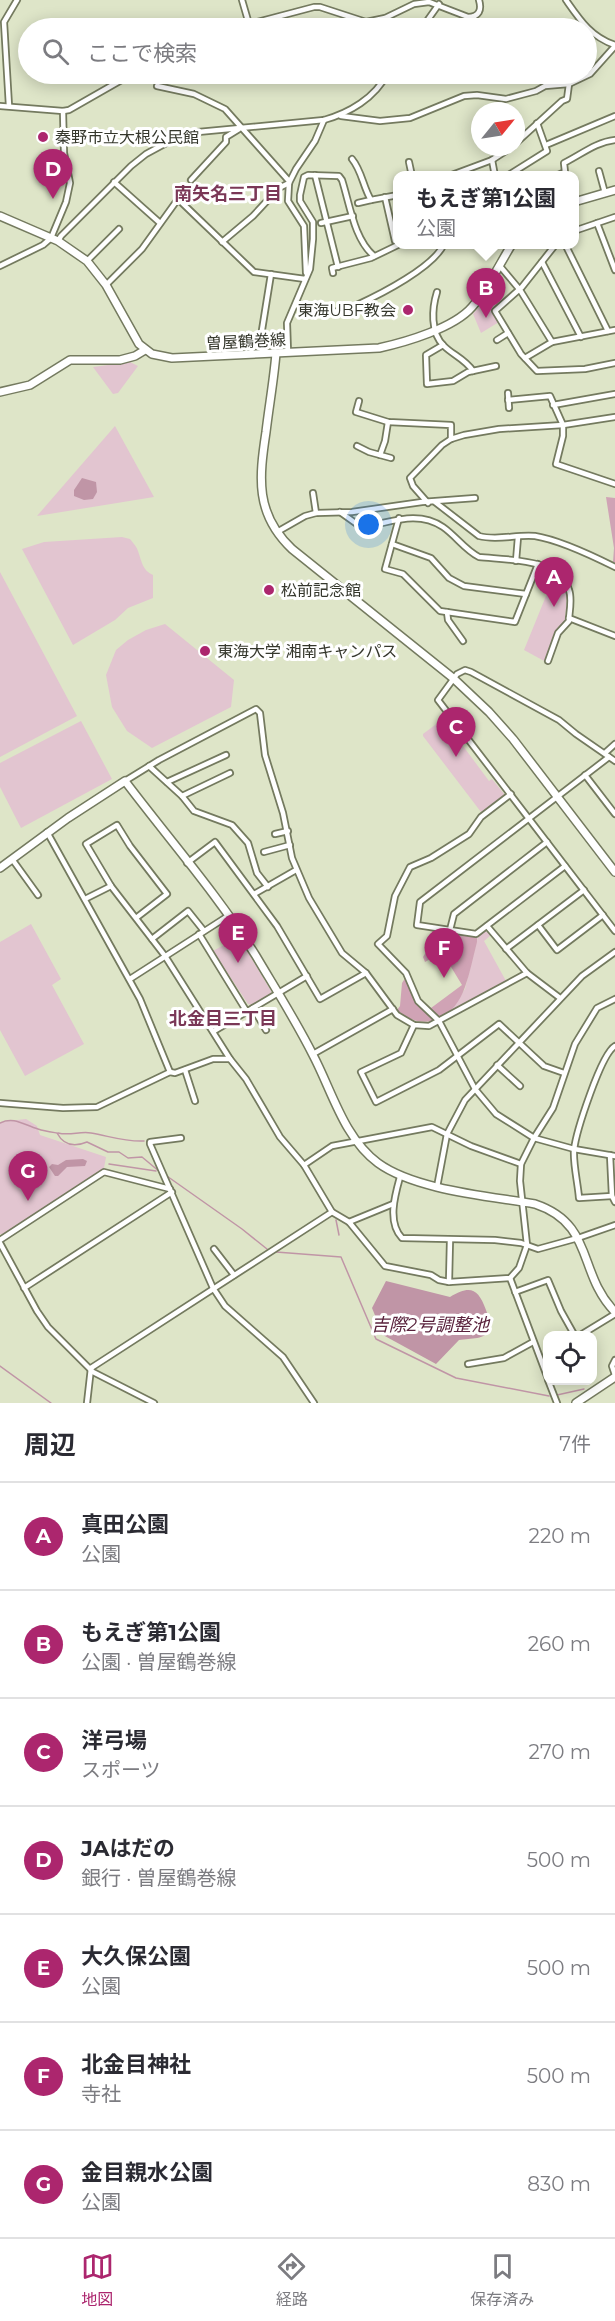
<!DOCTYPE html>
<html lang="ja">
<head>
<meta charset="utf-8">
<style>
  :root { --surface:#fff; --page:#f2f2f3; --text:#2b2b33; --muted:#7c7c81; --line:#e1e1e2; --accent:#ac266e }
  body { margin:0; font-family:Montserrat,"Noto Sans JP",sans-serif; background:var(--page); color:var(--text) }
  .controls { position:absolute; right:18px; bottom:18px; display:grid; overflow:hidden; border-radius:12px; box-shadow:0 3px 15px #0003 }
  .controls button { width:54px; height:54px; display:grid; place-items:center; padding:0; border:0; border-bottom:2px solid var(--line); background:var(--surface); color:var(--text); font:30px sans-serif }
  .compass { position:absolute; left:471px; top:102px; width:54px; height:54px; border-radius:50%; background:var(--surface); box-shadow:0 3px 15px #0003; rotate:60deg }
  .you { position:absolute; left:369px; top:525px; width:21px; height:21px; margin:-15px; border:4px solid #fff; border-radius:50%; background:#1a73e8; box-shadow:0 0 0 9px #1a73e833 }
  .badge { display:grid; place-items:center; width:39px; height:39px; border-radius:50%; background:var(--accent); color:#fff; font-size:20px; font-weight:700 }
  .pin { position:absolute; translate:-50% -50px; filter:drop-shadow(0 2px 3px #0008) }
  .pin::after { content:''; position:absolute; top:32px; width:21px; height:18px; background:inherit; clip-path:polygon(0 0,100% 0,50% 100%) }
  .popup { position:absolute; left:393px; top:171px; width:186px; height:78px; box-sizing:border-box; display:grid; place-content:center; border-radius:12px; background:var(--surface); filter:drop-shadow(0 2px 4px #0005); font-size:20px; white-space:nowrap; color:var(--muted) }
  .popup b { font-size:22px; color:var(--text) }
  .popup::after { content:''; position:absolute; left:50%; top:100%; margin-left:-12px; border:12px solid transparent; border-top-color:var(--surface) }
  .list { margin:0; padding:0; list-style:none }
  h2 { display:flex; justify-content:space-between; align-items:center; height:78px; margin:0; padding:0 24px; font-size:26px }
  h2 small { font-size:20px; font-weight:400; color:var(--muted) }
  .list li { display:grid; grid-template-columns:39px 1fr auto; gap:18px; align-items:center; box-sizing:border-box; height:108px; padding:0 24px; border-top:2px solid var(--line) }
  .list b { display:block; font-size:22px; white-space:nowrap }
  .list p { margin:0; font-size:20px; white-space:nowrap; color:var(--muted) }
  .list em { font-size:20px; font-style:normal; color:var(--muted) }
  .icon { flex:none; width:33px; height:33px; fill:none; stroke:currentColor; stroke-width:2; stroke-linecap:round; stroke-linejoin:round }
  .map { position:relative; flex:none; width:615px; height:1403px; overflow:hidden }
  .search { position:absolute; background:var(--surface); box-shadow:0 3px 15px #0003; left:18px; right:18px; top:18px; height:66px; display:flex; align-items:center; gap:15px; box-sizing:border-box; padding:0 21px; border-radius:33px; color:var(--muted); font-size:22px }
  .sheet { height:834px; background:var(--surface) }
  nav { display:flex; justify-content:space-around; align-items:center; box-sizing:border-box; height:84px; border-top:2px solid var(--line); background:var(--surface); font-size:16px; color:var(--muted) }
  nav a { display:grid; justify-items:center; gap:3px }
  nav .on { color:var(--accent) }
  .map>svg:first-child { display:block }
  .green { fill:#e2c5d0 }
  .forest { fill:#d0a3b5 }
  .water { fill:#c095a6 }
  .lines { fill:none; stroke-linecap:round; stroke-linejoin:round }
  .stream { stroke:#c095a6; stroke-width:1.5 }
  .street-casing { stroke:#747a5f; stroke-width:8 }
  .secondary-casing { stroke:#747a5f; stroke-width:10 }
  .street { stroke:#fff; stroke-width:4.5 }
  .secondary { stroke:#fff; stroke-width:7 }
  .poi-dot { fill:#ac266e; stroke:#fff; stroke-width:2 }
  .labels { text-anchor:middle; stroke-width:6; stroke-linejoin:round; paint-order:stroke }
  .poi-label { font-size:16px; fill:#35372c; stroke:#fff; text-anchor:start }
  .street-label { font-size:16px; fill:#35372c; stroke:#fff }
  .neighbourhood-label { font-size:18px; font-weight:bold; fill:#7a3756; stroke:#fff }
  .water-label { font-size:18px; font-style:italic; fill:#59223c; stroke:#fff }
</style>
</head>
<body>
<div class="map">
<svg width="615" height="1403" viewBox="0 0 615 1403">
  <rect width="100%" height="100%" fill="#dee5c8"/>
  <!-- green -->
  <g class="green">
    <path d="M488 297 497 307 493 311 499 322 481 333 473 314Z"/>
    <path d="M130 362 138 366 118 393 113 394 93 367Z"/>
    <path d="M115 426 154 497 37 516Z"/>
    <path d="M122 537 130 539C133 543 137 547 138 551 142 562 142 570 153 575V598L128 608 115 620 73 645 22 549 44 542Z"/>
    <path d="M0 572 77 716 0 757Z"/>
    <path d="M555 574 562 582 567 592 565 621 555 634 546 662 524 650Z"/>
    <path d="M165 624 234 680 231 707 152 748 127 731 112 707 106 675 116 650 128 640 146 630Z"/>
    <path d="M443 719 489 781 492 779 505 795 481 812 423 736V734Z"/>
    <path d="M81 721 112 779 21 828 0 787V763Z"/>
    <path d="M228 919 271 991V994L252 1005 248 1004 213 951 231 941 220 923Z"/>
    <path d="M31 924 61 979 52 985 84 1044 25 1076 0 1030V942Z"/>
    <path d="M485 931 491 935 484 941 506 981 449 1013 465 989 478 936Z"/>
    <path d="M26 1119 37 1126 40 1135 106 1157 104 1168 5 1235 0 1234V1122Z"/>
  </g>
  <!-- forest -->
  <g class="forest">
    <path d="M606 497 615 498V562H613L614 548Z"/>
    <path d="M438 933 477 934V942C473 957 470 973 465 987 454 1019 424 1034 397 1010L400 1006 402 983 409 972 420 999 431 1008 462 985 442 952 425 962 423 957Z"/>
  </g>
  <!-- water -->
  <g class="water">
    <path d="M82 478 96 482 97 492 93 499 84 500 74 496V490Z"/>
    <path d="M83 1159 87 1161 85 1166 67 1167 58 1176H55L49 1167 52 1164 58 1165 66 1160Z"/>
    <path d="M386 1281 450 1297C470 1285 478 1288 486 1310 488 1316 491 1322 491 1329 485 1340 471 1338 459 1340L436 1364 383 1335 372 1308Z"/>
  </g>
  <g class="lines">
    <!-- stream -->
    <g class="stream">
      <path d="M0 1123C14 1116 24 1125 38 1129 44 1131 51 1132 57 1133 64 1146 75 1147 87 1142L108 1152H119L128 1158 142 1157 160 1172"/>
      <path d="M58 1133C70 1136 80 1131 91 1133 109 1136 125 1142 144 1141"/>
      <path d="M109 1164 156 1171"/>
      <path d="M164 1174 242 1229 267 1249"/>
      <path d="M336 1220 339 1235"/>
      <path d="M276 1252 341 1257 376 1339 456 1378 549 1396"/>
      <path d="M0 1366 51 1403"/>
      <path d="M557 1395 584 1389"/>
    </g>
    <defs>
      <g id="street">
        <path d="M242 0 249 24"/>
        <path d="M566 0C580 20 591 37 615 45"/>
        <path d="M235 28 314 7H320L366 22 385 18 414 4 429 2 468 17C479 17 482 10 479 0"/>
        <path d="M422 28 439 4"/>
        <path d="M157 86 194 94 225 109 289 181"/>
        <path d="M0 106 63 111 69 110 132 74"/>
        <path d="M9 106 4 22 17 0"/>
        <path d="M341 116 380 121 410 118 464 96 477 95 506 99 536 91 545 86 569 84 590 74 615 46"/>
        <path d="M516 143 562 101 567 99 569 84"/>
        <path d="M546 145 615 116"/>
        <path d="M352 159C362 171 363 187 371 200L398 195"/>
        <path d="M492 160 495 176"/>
        <path d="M409 162 412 176"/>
        <path d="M599 171 605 193"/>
        <path d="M315 175 338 267"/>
        <path d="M449 176 492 160 512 147"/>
        <path d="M507 176 547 151 537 123"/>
        <path d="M556 176 565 172 564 163C582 154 596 142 615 140"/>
        <path d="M191 180 226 142V137L239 129"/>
        <path d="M114 182 160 223"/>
        <path d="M385 197 395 241"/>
        <path d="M358 203 371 200"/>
        <path d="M321 223 353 216"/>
        <path d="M597 223 615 270"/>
        <path d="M574 231 615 217"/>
        <path d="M58 241 61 236 131 166 146 154 170 141 198 132 324 120C349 113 375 98 387 74"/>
        <path d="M222 242 253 216 279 188 289 183"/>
        <path d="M556 244 522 287 495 311 521 354 537 371 585 369 615 363"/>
        <path d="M565 244 608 331"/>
        <path d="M87 261 119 229"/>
        <path d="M542 262 581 337"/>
        <path d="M499 265 520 290 552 342"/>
        <path d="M0 266 43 245 51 238 66 202 70 183 64 153 63 111"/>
        <path d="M306 273 304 226 288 201 289 183 296 169 315 141 324 120"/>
        <path d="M333 273 332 268 371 258 400 244"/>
        <path d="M106 285 142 249 178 199 254 272 305 279"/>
        <path d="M437 292C432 308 430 333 444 346 453 355 465 359 473 371"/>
        <path d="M335 312C342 308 350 308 357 305 381 294 434 267 444 244"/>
        <path d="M497 340 508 333"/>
        <path d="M443 345 426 355 427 384 453 381 468 372 496 366"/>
        <path d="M288 352 287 323 310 269 313 239V222L300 201V195L304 177 308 175 339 176 342 180C350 205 354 239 374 256"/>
        <path d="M262 354V330L271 274"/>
        <path d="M525 358 552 342 615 330"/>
        <path d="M508 393 509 408"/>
        <path d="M508 400 550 396 563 425V436L556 464 615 484"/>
        <path d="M359 401 356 412 388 422 451 425V439"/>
        <path d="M553 405 615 394"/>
        <path d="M357 446 369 452 391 458"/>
        <path d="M380 455 385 441 388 422"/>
        <path d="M313 493 316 513"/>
        <path d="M435 502 479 536C498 541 517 534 535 536 560 540 593 556 615 567"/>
        <path d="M428 503 413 486 410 478 442 445 451 439 464 435 499 429 563 425 615 417"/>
        <path d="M340 512 361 527C388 524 416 509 443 527 456 536 465 550 479 557 506 560 561 558 569 590 572 598 570 609 569 618V621L558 633 548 661"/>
        <path d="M399 518 385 569 403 574 440 611 515 622 538 564"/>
        <path d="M277 532 305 516 316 513 352 512 422 502 475 498"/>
        <path d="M392 544 431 558 449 578 464 586 526 594"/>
        <path d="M516 561 518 537"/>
        <path d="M447 612 448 620 463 641"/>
        <path d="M569 618 615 636"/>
        <path d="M605 753 615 744"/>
        <path d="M615 761 576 734 559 720 471 672 465 670 457 674 438 700 615 931"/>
        <path d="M149 766 182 796 194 811 232 825 248 843 257 873 268 887"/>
        <path d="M585 775 615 814"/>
        <path d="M125 781 159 760 256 709 260 713 265 755 283 813 292 858 309 898 342 953 366 973 397 1015 414 1025 429 1026 527 973"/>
        <path d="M167 782 226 755"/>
        <path d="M511 794 481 817 469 834 431 858 410 867 395 896 387 936 378 944 406 973 418 1001 439 1021 475 1089 496 1114 534 1138 574 1149 615 1156"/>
        <path d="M182 796 230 773"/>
        <path d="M47 832 140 999 170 1072"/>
        <path d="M275 834 288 831"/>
        <path d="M264 852 290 845"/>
        <path d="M12 859 38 895"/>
        <path d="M187 863 215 842 277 926 320 999 366 973"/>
        <path d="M565 866 476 934 417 925 420 902 609 757"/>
        <path d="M254 894 296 870"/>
        <path d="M85 899 111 886"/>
        <path d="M136 918 167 894 130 846 117 825 86 844 111 886 165 956 230 1059"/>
        <path d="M538 925 557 950 603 915"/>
        <path d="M487 926 527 973 560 998"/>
        <path d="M450 930 454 914 547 842"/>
        <path d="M199 934 247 1012"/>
        <path d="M152 939 188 911 204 931"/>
        <path d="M506 949 584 890"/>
        <path d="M130 979 228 916"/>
        <path d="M253 1008 266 1030"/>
        <path d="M414 1025 401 1053 361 1072 376 1102 439 1070 499 1024 544 1066 564 1073"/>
        <path d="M214 1031 307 976"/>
        <path d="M313 1054 393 1009"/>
        <path d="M497 1065 520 1086"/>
        <path d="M185 1070 195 1101"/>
        <path d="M0 1103 63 1108 97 1107 170 1072 175 1073 213 1059H230L246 1079 280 1137 304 1165 332 1212 349 1222 385 1266 431 1275 439 1280 449 1282 510 1278 519 1268 527 1245 520 1181 521 1164 534 1138 553 1108 575 1044 597 1008 615 999"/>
        <path d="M181 1138 150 1142V1144L213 1288 225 1306 283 1357 314 1403"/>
        <path d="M610 1155 612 1196 615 1202"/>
        <path d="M304 1165 332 1146 432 1127 471 1146 521 1164"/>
        <path d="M400 1177C395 1195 387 1222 402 1238L495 1240 521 1243 538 1249 578 1238 615 1225"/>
        <path d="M437 1187 447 1134 465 1100 582 976 615 952"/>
        <path d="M612 1196 579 1198C578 1184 573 1164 574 1150 576 1132 601 1054 615 1046"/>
        <path d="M349 1222 393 1204"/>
        <path d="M0 1240 104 1172 170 1189"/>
        <path d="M0 1243 37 1311 48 1327 93 1372 154 1403"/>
        <path d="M214 1249 234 1275"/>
        <path d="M510 1278 548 1379"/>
        <path d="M449 1282 450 1240"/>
        <path d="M24 1288 172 1192"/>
        <path d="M515 1292 548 1280 561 1311 575 1336"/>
        <path d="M579 1336 615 1314"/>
        <path d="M615 1360 612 1366 615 1375"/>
        <path d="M468 1364 504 1358 533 1342"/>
        <path d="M91 1368 332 1212"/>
        <path d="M548 1380 557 1403"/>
        <path d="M87 1403 91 1368"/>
      </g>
      <g id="secondary">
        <path d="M574 202 615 190"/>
        <path d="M0 216 58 241 87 261 106 285 139 344 152 354 172 358 379 348C406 342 454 328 472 307 488 289 499 265 512 244"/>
        <path d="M276 353C274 379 269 406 266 432 259 478 255 514 292 549L453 678 489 712 513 739 615 872"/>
        <path d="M0 392 30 385 70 360H120L135 356 145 350"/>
        <path d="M0 868 68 818 125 781C168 838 218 895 256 956 275 988 296 1021 313 1055 332 1091 344 1138 378 1163 415 1190 489 1196 535 1204 595 1224 577 1273 615 1312"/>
        <path d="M576 1403 615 1377"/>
      </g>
    </defs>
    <!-- street casing -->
    <use href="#street" class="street-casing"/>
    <!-- secondary casing -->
    <use href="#secondary" class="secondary-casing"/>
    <!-- street -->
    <use href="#street" class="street"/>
    <!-- secondary -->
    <use href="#secondary" class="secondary"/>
  </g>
  <!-- markers -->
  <g class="poi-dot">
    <circle cx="43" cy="137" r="6"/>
    <circle cx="408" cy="310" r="6"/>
    <circle cx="269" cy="590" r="6"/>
    <circle cx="205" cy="651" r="6"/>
  </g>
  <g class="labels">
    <!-- poi labels -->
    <g class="poi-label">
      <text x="55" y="143">秦野市立大根公民館</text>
      <text x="396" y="316" text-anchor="end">東海UBF教会</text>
      <text x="281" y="596">松前記念館</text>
      <text x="217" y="657">東海大学 湘南キャンパス</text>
    </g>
    <!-- street labels -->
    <g class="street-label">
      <text transform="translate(246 341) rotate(-3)" y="6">曽屋鶴巻線</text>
    </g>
    <!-- neighbourhood labels -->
    <g class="neighbourhood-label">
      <text x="228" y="200">南矢名三丁目</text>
      <text x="223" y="1025">北金目三丁目</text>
    </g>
    <!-- water labels -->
    <g class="water-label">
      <text x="430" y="1331">吉際2号調整池</text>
    </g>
  </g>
</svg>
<div class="controls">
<button><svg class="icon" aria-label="locate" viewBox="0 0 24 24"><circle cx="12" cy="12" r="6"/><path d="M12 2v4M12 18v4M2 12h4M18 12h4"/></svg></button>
</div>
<svg class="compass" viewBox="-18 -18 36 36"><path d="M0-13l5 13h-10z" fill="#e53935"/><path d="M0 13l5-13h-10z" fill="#7c7c81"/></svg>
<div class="you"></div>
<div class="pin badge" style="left:554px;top:607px">A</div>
<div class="pin badge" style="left:486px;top:318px">B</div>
<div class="popup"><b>もえぎ第1公園</b>公園</div>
<div class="pin badge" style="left:456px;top:757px">C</div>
<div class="pin badge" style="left:53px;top:199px">D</div>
<div class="pin badge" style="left:238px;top:963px">E</div>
<div class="pin badge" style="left:444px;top:978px">F</div>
<div class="pin badge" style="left:28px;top:1201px">G</div>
<div class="search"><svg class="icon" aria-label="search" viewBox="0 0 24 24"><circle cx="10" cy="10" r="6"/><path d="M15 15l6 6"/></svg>ここで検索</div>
</div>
<section class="sheet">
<h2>周辺<small>7件</small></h2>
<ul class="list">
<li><span class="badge">A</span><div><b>真田公園</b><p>公園</p></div><em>220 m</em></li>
<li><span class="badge">B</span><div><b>もえぎ第1公園</b><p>公園 · 曽屋鶴巻線</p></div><em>260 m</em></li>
<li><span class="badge">C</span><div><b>洋弓場</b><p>スポーツ</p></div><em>270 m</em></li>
<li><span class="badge">D</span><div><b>JAはだの</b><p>銀行 · 曽屋鶴巻線</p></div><em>500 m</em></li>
<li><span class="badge">E</span><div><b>大久保公園</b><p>公園</p></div><em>500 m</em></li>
<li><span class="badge">F</span><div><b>北金目神社</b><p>寺社</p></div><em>500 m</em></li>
<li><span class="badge">G</span><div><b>金目親水公園</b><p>公園</p></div><em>830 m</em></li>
</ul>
</section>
<nav>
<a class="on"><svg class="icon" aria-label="map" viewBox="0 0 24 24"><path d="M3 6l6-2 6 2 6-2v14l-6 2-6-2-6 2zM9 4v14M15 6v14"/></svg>地図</a>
<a><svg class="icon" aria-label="directions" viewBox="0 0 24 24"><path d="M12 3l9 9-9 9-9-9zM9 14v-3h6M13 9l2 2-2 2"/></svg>経路</a>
<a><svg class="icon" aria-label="saved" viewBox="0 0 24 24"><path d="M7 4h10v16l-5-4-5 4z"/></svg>保存済み</a>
</nav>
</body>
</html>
